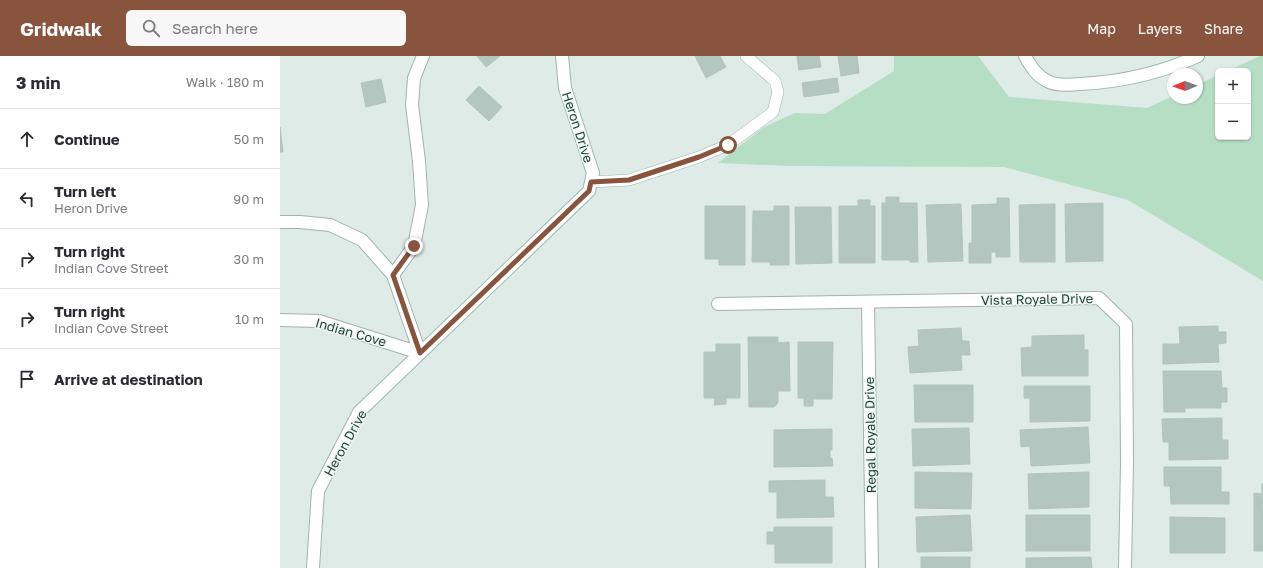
<!DOCTYPE html>
<html lang="en">
<head>
<meta charset="utf-8">
<style>
  :root { --surface:#fff; --page:#f7f7f7; --text:#2b2b33; --muted:#7c7c81; --line:#e1e1e2; --accent:#89543e }
  body { margin:0; font-family:"Golos Text",sans-serif; background:var(--page); color:var(--text) }
  .controls { position:absolute; right:12px; top:12px; display:grid; overflow:hidden; border-radius:6px; box-shadow:0 1px 3px #0004 }
  .controls button { width:36px; height:36px; display:grid; place-items:center; padding:0; border:0; border-bottom:1px solid var(--line); background:var(--surface); color:var(--text); font:20px sans-serif }
  .compass { position:absolute; left:887px; top:12px; width:36px; height:36px; border-radius:50%; background:var(--surface); box-shadow:0 1px 3px #0004; rotate:269deg }
  .stop { position:absolute; width:12px; height:12px; margin:-9px; border:3px solid #89543e; border-radius:50%; background:#fff }
  .stop.end { background:#89543e; border-color:#fff; box-shadow:0 1px 4px #0008 }
  .list { margin:0; padding:0; list-style:none }
  h2 { display:flex; justify-content:space-between; align-items:center; height:52px; margin:0; padding:0 16px; font-size:17px }
  h2 small { font-size:13px; font-weight:400; color:var(--muted) }
  .list li { display:grid; grid-template-columns:26px 1fr auto; gap:12px; align-items:center; box-sizing:border-box; height:60px; padding:0 16px; border-top:1px solid var(--line) }
  .list b { display:block; font-size:15px; white-space:nowrap }
  .list p { margin:0; font-size:13px; white-space:nowrap; color:var(--muted) }
  .list em { font-size:13px; font-style:normal; color:var(--muted) }
  .icon { flex:none; width:22px; height:22px; fill:none; stroke:currentColor; stroke-width:2; stroke-linecap:round; stroke-linejoin:round }
  .map { position:relative; flex:none; width:983px; height:512px; overflow:hidden }
  header { display:flex; align-items:center; gap:24px; box-sizing:border-box; height:56px; padding:0 20px; background:var(--accent); color:#fff }
  header strong { font-size:19px }
  nav { display:flex; gap:22px; margin-inline-start:auto; font-size:14px }
  .search { width:280px; height:36px; background:var(--page); display:flex; align-items:center; gap:10px; box-sizing:border-box; padding:0 14px; border-radius:6px; color:var(--muted); font-size:15px }
  main { display:flex }
  aside { flex:1; background:var(--surface) }
  .map>svg:first-child { display:block }
  .green { fill:#b5dec4 }
  .building { fill:#b3c6c0; stroke:#b0c5be }
  .lines { fill:none; stroke-linecap:round; stroke-linejoin:round }
  .lane-casing { stroke:#a1b3ae; stroke-width:12 }
  .street-casing { stroke:#a1b3ae; stroke-width:14 }
  .secondary-casing { stroke:#9cb7b0; stroke-width:14 }
  .lane { stroke:#fff; stroke-width:11 }
  .street { stroke:#fff; stroke-width:12 }
  .secondary { stroke:#fff; stroke-width:12 }
  .route { stroke:#89543e; stroke-width:5 }
  .labels { text-anchor:middle; stroke-width:3; stroke-linejoin:round; paint-order:stroke }
  .street-label { font-size:13px; fill:#1e3c36; stroke:#eef7f4 }
</style>
</head>
<body>
<header>
<strong>Gridwalk</strong>
<div class="search"><svg class="icon" aria-label="search" viewBox="0 0 24 24"><circle cx="10" cy="10" r="6"/><path d="M15 15l6 6"/></svg>Search here</div>
<nav><a>Map</a><a>Layers</a><a>Share</a></nav>
</header>
<main>
<aside>
<h2>3 min<small>Walk · 180 m</small></h2>
<ul class="list">
<li><svg class="icon" aria-label="ahead" viewBox="0 0 24 24"><path d="M12 20V5M6 11l6-6 6 6"/></svg><div><b>Continue</b></div><em>50 m</em></li>
<li><svg class="icon" aria-label="left" viewBox="0 0 24 24"><path d="M17 20v-9H6M10 6l-5 5 5 5"/></svg><div><b>Turn left</b><p>Heron Drive</p></div><em>90 m</em></li>
<li><svg class="icon" aria-label="right" viewBox="0 0 24 24"><path d="M7 20v-9h11M14 6l5 5-5 5"/></svg><div><b>Turn right</b><p>Indian Cove Street</p></div><em>30 m</em></li>
<li><svg class="icon" aria-label="right" viewBox="0 0 24 24"><path d="M7 20v-9h11M14 6l5 5-5 5"/></svg><div><b>Turn right</b><p>Indian Cove Street</p></div><em>10 m</em></li>
<li><svg class="icon" aria-label="arrive" viewBox="0 0 24 24"><path d="M6 21V4h12l-3 4 3 4H6"/></svg><div><b>Arrive at destination</b></div></li>
</ul>
</aside>
<div class="map">
<svg width="983" height="512" viewBox="0 0 983 512">
  <rect width="100%" height="100%" fill="#deebe6"/>
  <!-- green -->
  <path class="green" d="M614 0H698L729 41 867 52 893 40V42H917V29L938 19V81H968V15H947L980 0H983V225L848 144 724 111 510 110 438 107 484 71 515 57 545 58 614 15Z"/>
  <!-- building -->
  <g class="building">
    <path d="M197 0H220L206 11Z"/>
    <path d="M415 0H440L446 11 426 22Z"/>
    <path d="M517 0H539L541 11 519 14Z"/>
    <path d="M558 0H577L579 17 561 20Z"/>
    <path d="M557 22 559 36 524 41 522 27Z"/>
    <path d="M101 23 106 46 86 51 81 27Z"/>
    <path d="M199 30 222 51 209 65 186 44Z"/>
    <path d="M0 71 3 96H0Z"/>
    <path d="M606 141H619V147H637L638 206H630V204H602V147H606Z"/>
    <path d="M717 142H729L730 201H716V196H711V207H689V187H692V149L717 148Z"/>
    <path d="M578 144H590V150H595V207H559V150H578Z"/>
    <path d="M823 147V205L786 206 785 148Z"/>
    <path d="M681 148 683 205 648 206 646 149Z"/>
    <path d="M775 148V206H740L739 149Z"/>
    <path d="M425 150H465V209H439V203H425Z"/>
    <path d="M494 150H509V209H490V206H472L473 155H494Z"/>
    <path d="M515 151H551L552 207 516 208Z"/>
    <path d="M938 270V276H946V287L938 288 939 306 883 308V288H900L899 271Z"/>
    <path d="M681 272 682 285H689L690 299H681L682 314 630 317 628 291 639 290 638 274Z"/>
    <path d="M804 279V294H808V320H742L741 292 752 291V280Z"/>
    <path d="M468 281H498V287L509 286 510 335H498V347L494 351H469Z"/>
    <path d="M518 286H553L552 343H533V350H524V342H518Z"/>
    <path d="M436 288H460V342H446V348L434 349 435 342H424V296H436Z"/>
    <path d="M883 315H941L942 332H947V346H941V352H905V356H884Z"/>
    <path d="M634 329H693V366H635Z"/>
    <path d="M744 330H810V365L750 366V342H744Z"/>
    <path d="M942 362V384H948V403L889 404V386H883L882 363Z"/>
    <path d="M808 371 810 407 751 410 750 390 741 391 740 374Z"/>
    <path d="M689 372 690 408 633 410 632 373Z"/>
    <path d="M552 373V394H550V402H552L553 410 494 411V374Z"/>
    <path d="M884 411H941V436H949V448H891L890 430H884Z"/>
    <path d="M635 416 692 417 691 453 635 452Z"/>
    <path d="M809 416V451L749 453 748 418Z"/>
    <path d="M545 424V441H553L554 461 497 462V436H489V425Z"/>
    <path d="M982 427 983 495H974V437L982 438Z"/>
    <path d="M690 459 692 495 637 496 636 461Z"/>
    <rect x="746" y="459" width="64" height="36"/>
    <path d="M890 461 945 462V497H890Z"/>
    <path d="M494 471H552V507H495V488H487V476H494Z"/>
    <rect x="641" y="501" width="49" height="11"/>
    <path d="M811 501 812 512H746V502Z"/>
  </g>
  <g class="lines">
    <defs>
      <path id="lane" d="M311 126 349 124 419 101 448 89 493 56 498 36 495 25 466 0"/>
      <g id="street">
        <path d="M0 166H20L50 169 82 184 113 219 140 297"/>
        <path d="M113 219 134 190 142 149 139 105 132 49 134 22 143 0"/>
        <path d="M588 246 592 512"/>
        <path d="M438 248 819 242 846 268 847 408 845 512"/>
        <path d="M0 264 39 265 140 297"/>
      </g>
      <g id="secondary">
        <path d="M745 0C751 11 756 19 767 25 776 30 790 29 800 28 841 26 881 17 918 0"/>
        <path d="M33 512 38 435 79 356 309 135 313 117 285 32 282 0"/>
      </g>
    </defs>
    <!-- lane casing -->
    <use href="#lane" class="lane-casing"/>
    <!-- street casing -->
    <use href="#street" class="street-casing"/>
    <!-- secondary casing -->
    <use href="#secondary" class="secondary-casing"/>
    <!-- lane -->
    <use href="#lane" class="lane"/>
    <!-- street -->
    <use href="#street" class="street"/>
    <!-- secondary -->
    <use href="#secondary" class="secondary"/>
  </g>
  <g class="lines">
    <!-- route -->
    <path class="route" d="M134 190 113 219 140 297 309 135 311 126 349 124 419 101 448 89"/>
  </g>
  <g class="labels">
    <!-- street labels -->
    <g class="street-label">
      <text transform="translate(298 71) rotate(72)" y="5">Heron Drive</text>
      <text transform="translate(757 243) rotate(-1)" y="5">Vista Royale Drive</text>
      <text transform="translate(71 276) rotate(16)" y="5">Indian Cove</text>
      <text transform="translate(590 379) rotate(-91)" y="5">Regal Royale Drive</text>
      <text transform="translate(65 387) rotate(-61)" y="5">Heron Drive</text>
    </g>
  </g>
</svg>
<div class="controls">
<button>+</button>
<button>−</button>
</div>
<svg class="compass" viewBox="-18 -18 36 36"><path d="M0-13l5 13h-10z" fill="#e53935"/><path d="M0 13l5-13h-10z" fill="#7c7c81"/></svg>
<div class="stop" style="left:448px;top:89px"></div>
<div class="stop end" style="left:134px;top:190px"></div>
</div>
</main>
</body>
</html>
